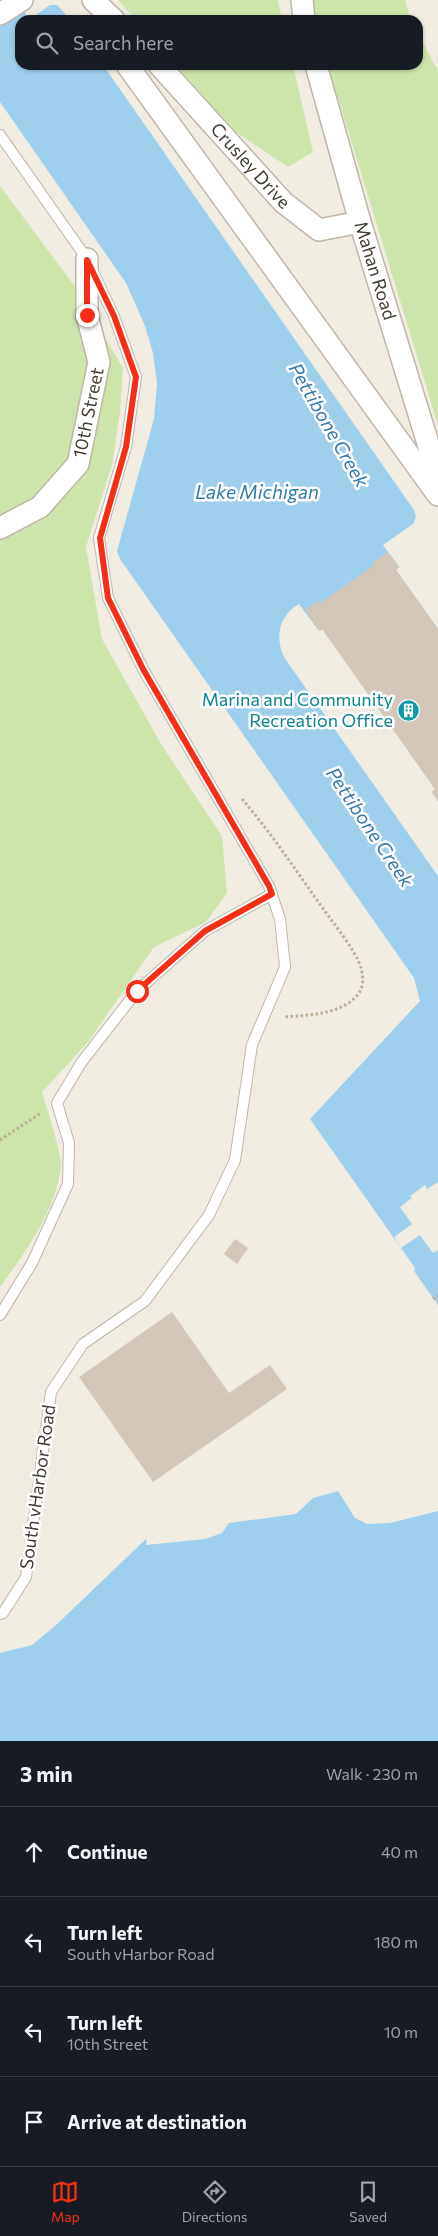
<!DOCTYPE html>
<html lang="en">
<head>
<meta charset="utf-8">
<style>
  :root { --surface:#171b24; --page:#242831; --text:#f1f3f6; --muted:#9ea1a6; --line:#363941; --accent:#f52e15 }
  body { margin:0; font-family:Commissioner,sans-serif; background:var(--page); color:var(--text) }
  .stop { position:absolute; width:15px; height:15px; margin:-11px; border:4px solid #f52e15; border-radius:50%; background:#fff }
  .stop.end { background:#f52e15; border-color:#fff; box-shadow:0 1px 5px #0008 }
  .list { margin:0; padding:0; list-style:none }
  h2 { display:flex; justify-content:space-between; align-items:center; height:65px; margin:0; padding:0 20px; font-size:21px }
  h2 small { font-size:16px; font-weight:400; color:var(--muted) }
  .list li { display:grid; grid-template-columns:32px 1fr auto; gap:15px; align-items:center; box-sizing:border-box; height:90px; padding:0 20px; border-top:1px solid var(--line) }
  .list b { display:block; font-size:19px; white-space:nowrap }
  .list p { margin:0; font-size:16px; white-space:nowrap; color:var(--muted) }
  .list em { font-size:16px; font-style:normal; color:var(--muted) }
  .icon { flex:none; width:28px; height:28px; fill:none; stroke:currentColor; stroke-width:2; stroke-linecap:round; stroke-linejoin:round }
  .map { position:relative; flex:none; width:438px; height:1741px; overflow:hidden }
  .search { position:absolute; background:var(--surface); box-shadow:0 1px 4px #0004; left:15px; right:15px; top:15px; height:55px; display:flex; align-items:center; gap:12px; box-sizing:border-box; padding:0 18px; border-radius:15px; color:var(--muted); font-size:19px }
  .sheet { height:425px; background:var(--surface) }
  nav { display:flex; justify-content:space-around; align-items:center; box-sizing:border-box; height:70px; border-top:1px solid var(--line); background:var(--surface); font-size:14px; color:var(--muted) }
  nav a { display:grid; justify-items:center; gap:2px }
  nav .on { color:var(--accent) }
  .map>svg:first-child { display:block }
  .green { fill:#cde5ab }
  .water { fill:#9ed0ed }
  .pier { fill:#f1ece2 }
  .building { fill:#d2c7b8 }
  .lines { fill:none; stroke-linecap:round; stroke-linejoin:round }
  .lane-casing { stroke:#bfb6a8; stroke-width:12 }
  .street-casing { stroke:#bfb6a8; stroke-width:24 }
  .path { stroke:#bdae97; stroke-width:3; stroke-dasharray:2.5 2.5; stroke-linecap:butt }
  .lane { stroke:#fff; stroke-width:10 }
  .street { stroke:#fff; stroke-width:21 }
  .route { stroke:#f52e15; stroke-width:6 }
  .labels { text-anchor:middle; stroke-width:5; stroke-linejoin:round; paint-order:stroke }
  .street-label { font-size:18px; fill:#423c33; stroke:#fff }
  .culture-label { font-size:18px; fill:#0d838f; stroke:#fff; text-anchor:end }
  .water-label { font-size:19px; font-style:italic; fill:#307baa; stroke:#fff }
</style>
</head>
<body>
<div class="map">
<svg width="438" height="1741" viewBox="0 0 438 1741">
  <rect width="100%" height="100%" fill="#f1ece2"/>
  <!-- green -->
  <g class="green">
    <path d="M118 0H278L282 20H136Z"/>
    <path d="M314 0H405L411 20H315L313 13Z"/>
    <path d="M418 33 438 71V425L328 65H418Z"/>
    <path d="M176 65H293L313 152 288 167 233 130Z"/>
    <path d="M0 186 76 288 123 368 120 412 112 465 86 547 102 639 161 744 222 836 227 893 206 922 154 947 88 1042 42 1092C46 1106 62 1155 61 1165 57 1209 25 1253 0 1287Z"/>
  </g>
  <!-- water -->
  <g class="water">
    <path d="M0 0H18L29 20H20V65H103L414 510 416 517 413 524 383 545 399 567 396 570 438 629V801L432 792 435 789 323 629 319 631 299 604C278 616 274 640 286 660L438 876V1305L414 1271 415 1268 310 1119 420 1001 414 978 120 559 117 551 154 419 157 383 153 353 145 326 126 283 0 102Z"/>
    <path d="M50 5H57L71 20H29Z"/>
    <path d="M438 1468V1741H0V1653L32 1645 55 1626 146 1539 186 1520Z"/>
  </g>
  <!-- pier -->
  <g class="pier">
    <path d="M438 1182V1250L433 1253 420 1235 401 1248 394 1237 412 1224 400 1207 412 1198 410 1196 425 1185 427 1189Z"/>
    <path d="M296 1465 430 1468 438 1466V1511L390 1523 367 1524 355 1518 338 1491 313 1498 296 1514 229 1523 222 1533 205 1539 146 1545 147 1536 223 1503 258 1473Z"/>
  </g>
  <!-- building -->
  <g class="building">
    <path d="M388 552 399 567 396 570 438 629V801L432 792 435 789 322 629 319 631 305 610 318 601 320 603 374 565 372 563Z"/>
    <path d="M235 1239 248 1248 237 1264 224 1254Z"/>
    <path d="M172 1312 229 1393 270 1365 287 1389 153 1482 79 1377Z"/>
  </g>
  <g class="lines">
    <defs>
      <g id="lane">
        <path d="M0 135 87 259 114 316 136 377 126 447 99 538 108 598 143 669 269 886 280 919 285 967 252 1045 235 1160 209 1215 145 1301 83 1344 51 1392 26 1577 3 1613 0 1614"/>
        <path d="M0 1315 32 1263 68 1184 69 1143 57 1103 81 1063 137 991 205 931 272 894"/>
      </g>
      <g id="street">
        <path d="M93 0 114 20"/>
        <path d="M302 0 304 20"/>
        <path d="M0 14 22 0"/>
        <path d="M127 65 438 495"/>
        <path id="s1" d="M159 65 283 202 319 230 360 222"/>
        <path id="s2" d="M316 65 360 222 438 476"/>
        <path id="s3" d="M0 528 40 507 78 464 99 362 87 315V259"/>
      </g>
    </defs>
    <!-- lane casing -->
    <use href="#lane" class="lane-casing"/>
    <!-- street casing -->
    <use href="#street" class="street-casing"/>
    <!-- path -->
    <g class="path">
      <path d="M242 799C272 834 297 872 324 910 334 924 356 951 361 968 363 975 364 986 359 993 343 1015 308 1015 284 1017"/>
      <path d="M0 1140 41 1113"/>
      <path d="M433 1299 438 1295"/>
    </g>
    <!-- lane -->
    <use href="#lane" class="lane"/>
    <!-- street -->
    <use href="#street" class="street"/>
  </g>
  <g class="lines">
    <!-- route -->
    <path class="route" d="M87 315V260L114 316 136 377 126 447 100 538 108 598 143 669 269 886 272 894 205 931 137 991"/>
  </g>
  <!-- icons -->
  <defs>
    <symbol id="building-disc" viewBox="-11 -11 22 22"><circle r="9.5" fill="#0f9aa8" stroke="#fff"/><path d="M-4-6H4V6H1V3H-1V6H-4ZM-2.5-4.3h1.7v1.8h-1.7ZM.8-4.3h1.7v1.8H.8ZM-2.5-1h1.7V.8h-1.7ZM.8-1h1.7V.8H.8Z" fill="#fff"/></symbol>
  </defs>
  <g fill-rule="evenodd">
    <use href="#building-disc" x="396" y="698" width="25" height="25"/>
  </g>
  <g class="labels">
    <!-- street labels -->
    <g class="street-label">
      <text dy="6" stroke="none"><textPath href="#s1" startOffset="136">Crusley Drive</textPath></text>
      <text dy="6" stroke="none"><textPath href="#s2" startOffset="214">Mahan Road</textPath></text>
      <text dy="6" stroke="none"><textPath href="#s3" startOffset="155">10th Street</textPath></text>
      <text transform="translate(38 1487) rotate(-82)" y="6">South vHarbor Road</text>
    </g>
    <!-- culture labels -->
    <g class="culture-label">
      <text x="393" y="706">Marina and Community<tspan x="393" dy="21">Recreation Office</tspan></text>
    </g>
    <!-- water labels -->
    <g class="water-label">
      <text transform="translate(329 425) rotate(60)" y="7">Pettibone Creek</text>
      <text x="257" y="499">Lake Michigan</text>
      <text transform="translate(370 827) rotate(56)" y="7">Pettibone Creek</text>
    </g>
  </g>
</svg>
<div class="stop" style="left:137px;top:991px"></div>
<div class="stop end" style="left:87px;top:315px"></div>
<div class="search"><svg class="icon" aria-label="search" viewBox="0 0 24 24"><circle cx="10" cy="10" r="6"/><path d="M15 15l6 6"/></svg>Search here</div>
</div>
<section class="sheet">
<h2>3 min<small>Walk · 230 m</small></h2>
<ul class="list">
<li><svg class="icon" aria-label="ahead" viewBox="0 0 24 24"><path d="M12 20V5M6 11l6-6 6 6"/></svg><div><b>Continue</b></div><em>40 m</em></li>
<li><svg class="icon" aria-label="left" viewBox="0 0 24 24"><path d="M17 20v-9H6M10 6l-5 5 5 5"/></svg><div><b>Turn left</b><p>South vHarbor Road</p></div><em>180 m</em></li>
<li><svg class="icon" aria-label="left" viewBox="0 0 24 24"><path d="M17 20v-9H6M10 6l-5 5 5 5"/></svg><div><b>Turn left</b><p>10th Street</p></div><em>10 m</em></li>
<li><svg class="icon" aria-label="arrive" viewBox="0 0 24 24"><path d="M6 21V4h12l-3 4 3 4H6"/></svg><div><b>Arrive at destination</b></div></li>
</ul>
</section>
<nav>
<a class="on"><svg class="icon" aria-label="map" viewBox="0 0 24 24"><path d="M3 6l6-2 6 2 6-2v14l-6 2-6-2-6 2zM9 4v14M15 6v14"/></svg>Map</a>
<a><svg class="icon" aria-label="directions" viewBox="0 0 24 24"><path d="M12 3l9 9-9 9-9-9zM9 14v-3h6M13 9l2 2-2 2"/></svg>Directions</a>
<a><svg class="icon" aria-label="saved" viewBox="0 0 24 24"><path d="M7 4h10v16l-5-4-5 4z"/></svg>Saved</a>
</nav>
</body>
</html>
